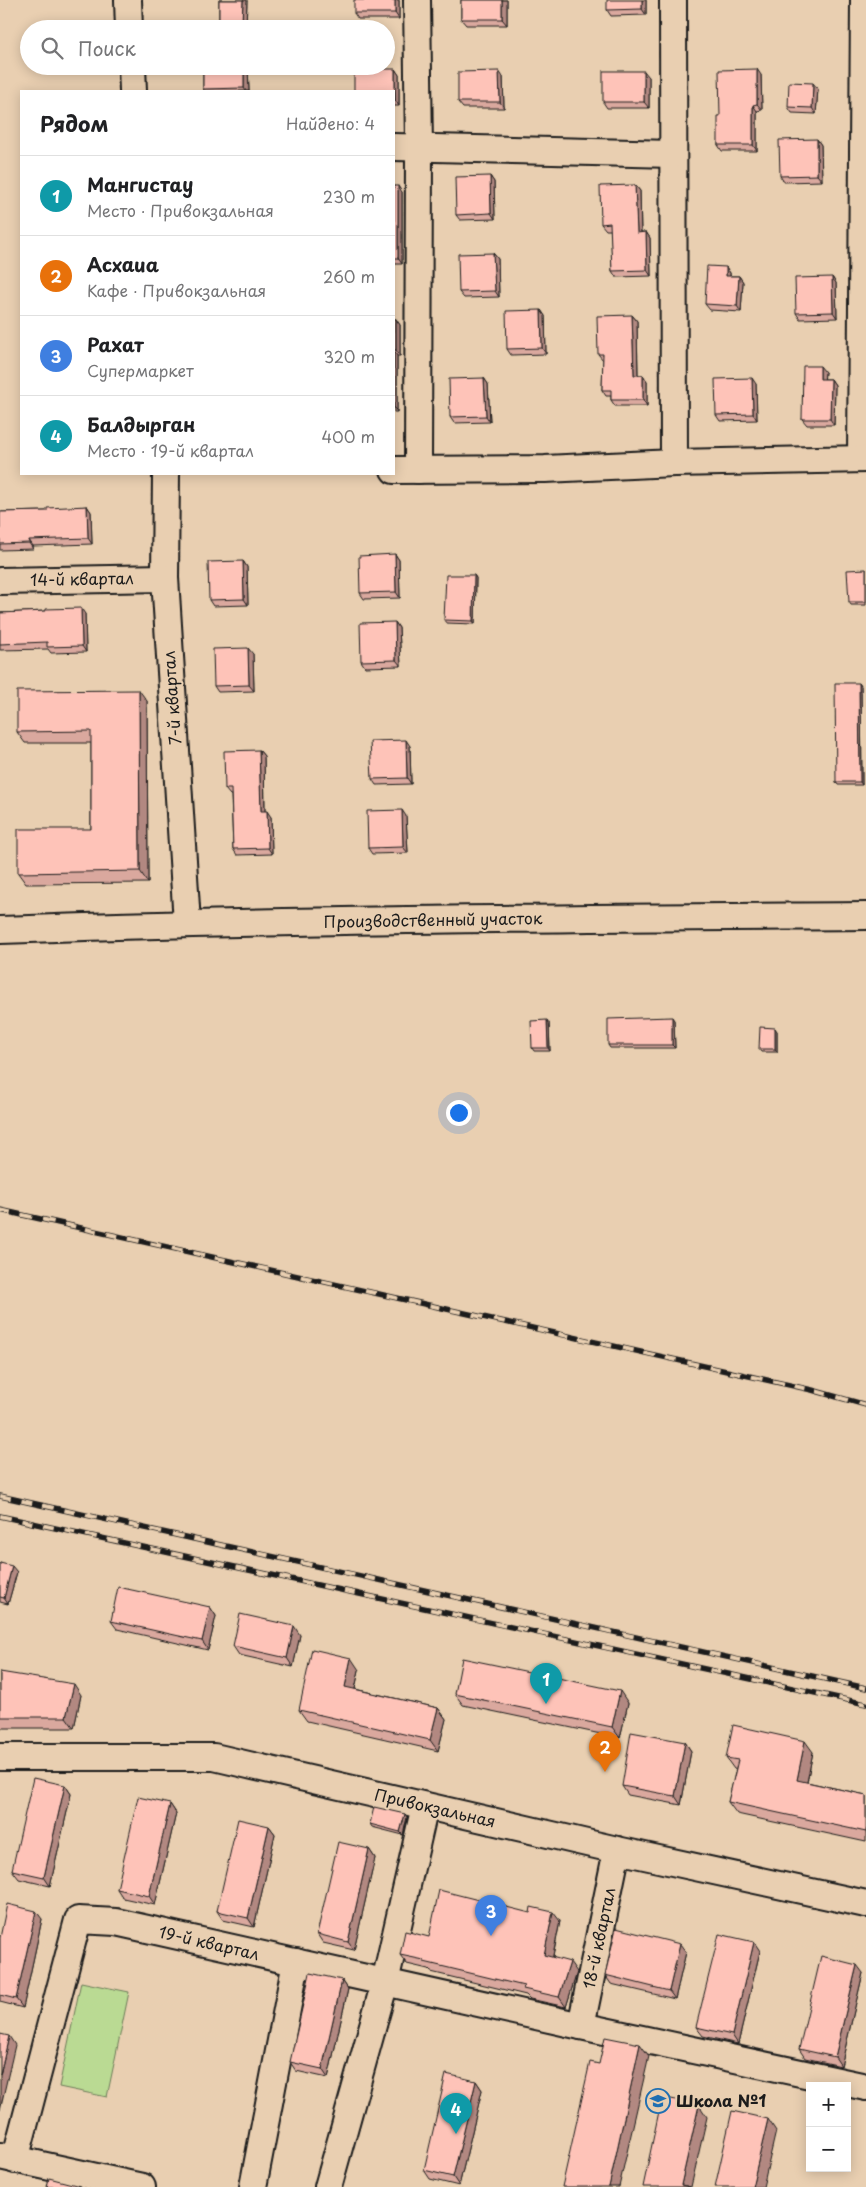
<!DOCTYPE html>
<html lang="ru">
<head>
<meta charset="utf-8">
<style>
  :root { --surface:#fff; --page:#f2f2f2; --text:#202124; --muted:#757577; --line:#e0e0e0; --accent:#d93025 }
  body { margin:0; font-family:"Playpen Sans",sans-serif; background:var(--page); color:var(--text) }
  .controls { position:absolute; right:15px; bottom:15px; display:grid; overflow:hidden; border-radius:0px; box-shadow:0 2px 12px #0003 }
  .controls button { width:45px; height:45px; display:grid; place-items:center; padding:0; border:0; border-bottom:1px solid var(--line); background:var(--surface); color:var(--text); font:25px sans-serif }
  .you { position:absolute; left:458px; top:1112px; width:18px; height:18px; margin:-12px; border:4px solid #fff; border-radius:50%; background:#1a73e8; box-shadow:0 0 0 8px #1a73e833 }
  .badge { display:grid; place-items:center; width:32px; height:32px; border-radius:50%; background:var(--accent); color:#fff; font-size:16px; font-weight:700 }
  .pin { position:absolute; translate:-50% -41px; filter:drop-shadow(0 1px 2px #0008) }
  .pin::after { content:''; position:absolute; top:26px; width:18px; height:15px; background:inherit; clip-path:polygon(0 0,100% 0,50% 100%) }
  .list { margin:0; padding:0; list-style:none }
  h2 { display:flex; justify-content:space-between; align-items:center; height:65px; margin:0; padding:0 20px; font-size:21px }
  h2 small { font-size:16px; font-weight:400; color:var(--muted) }
  .list li { display:grid; grid-template-columns:32px 1fr auto; gap:15px; align-items:center; box-sizing:border-box; height:80px; padding:0 20px; border-top:1px solid var(--line) }
  .list b { display:block; font-size:19px; white-space:nowrap }
  .list p { margin:0; font-size:16px; white-space:nowrap; color:var(--muted) }
  .list em { font-size:16px; font-style:normal; color:var(--muted) }
  .icon { flex:none; width:28px; height:28px; fill:none; stroke:currentColor; stroke-width:2; stroke-linecap:round; stroke-linejoin:round }
  .map { position:relative; flex:none; width:866px; height:2187px; overflow:hidden }
  .search { position:absolute; background:var(--surface); box-shadow:0 2px 12px #0003; left:20px; top:20px; width:375px; height:55px; display:flex; align-items:center; gap:12px; box-sizing:border-box; padding:0 18px; border-radius:28px; color:var(--muted); font-size:19px }
  .panel { position:absolute; background:var(--surface); box-shadow:0 2px 12px #0003; left:20px; top:90px; width:375px; height:385px; border-radius:0px }
  .map>svg:first-child { display:block }
  .green { fill:#bada93; stroke:#6b7b58 }
  .lines { fill:none; stroke-linecap:round; stroke-linejoin:round }
  .minor-casing { stroke:#1c1c1c; stroke-width:30 }
  .minor { stroke:#e9cfb1; stroke-width:26 }
  .rail-casing { stroke:#1c1c1c; stroke-width:5.5 }
  .rail { stroke:#e9cfb1; stroke-width:4; stroke-dasharray:11; stroke-linecap:butt }
  .wall { fill:#daa89e; stroke:#1c1c1c }
  .shaded-wall { fill:#b28881; stroke:#1c1c1c }
  .building { fill:#fec3b8; stroke:#1c1c1c }
  .labels { text-anchor:middle; stroke-width:4; stroke-linejoin:round; paint-order:stroke }
  .street-label { font-size:16px; fill:#1c1c1c; stroke:#e9cfb1 }
  .poi-label { font-size:16px; font-weight:bold; fill:#1c1c1c; stroke:#e9cfb1; text-anchor:start }
</style>
</head>
<body>
<div class="map">
<svg width="866" height="2187" viewBox="0 0 866 2187">
  <rect width="100%" height="100%" fill="#e9cfb1"/>
  <filter id="ink" filterUnits="userSpaceOnUse"><feTurbulence type="fractalNoise" baseFrequency=".02" numOctaves="2"/><feDisplacementMap in="SourceGraphic" scale="10" xChannelSelector="R" yChannelSelector="G"/><feConvolveMatrix kernelMatrix="1 2 1 2 8 2 1 2 1" color-interpolation-filters="sRGB"/></filter>
  <g filter="url(#ink)">
    <!-- green -->
    <path class="green" d="M81 1982 129 1992 107 2097 59 2087Z"/>
    <g class="lines">
      <defs>
        <g id="minor">
          <path d="M128 0 129 29"/>
          <path d="M417 0 419 148 418 470"/>
          <path d="M673 0 674 463"/>
          <path d="M132 66 133 91"/>
          <path d="M394 147 673 154"/>
          <path d="M861 459 864 0"/>
          <path d="M394 470 545 469 674 463 866 459"/>
          <path d="M166 474 165 578 187 923"/>
          <path d="M0 581 165 578"/>
          <path d="M0 930C289 919 577 918 866 916"/>
          <path d="M0 1757H214L617 1850 866 1904"/>
          <path d="M581 2026 617 1850"/>
          <path d="M0 2156 142 2187"/>
          <path d="M15 2160 78 1920 116 1922 581 2026 866 2087"/>
          <path d="M253 2187 296 1962"/>
          <path d="M328 2187 385 1982 425 1806"/>
        </g>
      </defs>
      <!-- minor casing -->
      <use href="#minor" class="minor-casing"/>
      <!-- minor -->
      <use href="#minor" class="minor"/>
      <defs>
        <g id="rail">
          <path d="M0 1210 812 1390 866 1405"/>
          <path d="M0 1496 866 1688"/>
          <path d="M0 1516 866 1704"/>
        </g>
      </defs>
      <!-- rail casing -->
      <use href="#rail" class="rail-casing"/>
      <!-- rail -->
      <use href="#rail" class="rail"/>
    </g>
    <!-- wall -->
    <g class="wall">
      <path d="M219 0H247L246 28 223 27 219 21Z"/>
      <path d="M399 0V19H358L354 13Z"/>
      <path d="M461 0H507V25H466L461 19Z"/>
      <path d="M646 0V15L611 16 607 10Z"/>
      <path d="M203 66H248L249 91H205L203 89Z"/>
      <path d="M395 69 399 75V106H394Z"/>
      <path d="M761 75 762 110 757 111V151H722L718 145 720 116Z"/>
      <path d="M503 77 504 108H463L458 102Z"/>
      <path d="M649 77V108H607L603 102Z"/>
      <path d="M818 89 816 114 792 113 788 107Z"/>
      <path d="M817 139 821 145 822 181 784 182 780 176Z"/>
      <path d="M490 176 494 182 495 219 460 220 456 215Z"/>
      <path d="M635 185 640 191 641 232H646L650 238 651 276 616 277 612 271 611 230H606L601 224Z"/>
      <path d="M394 186 402 192V264H394Z"/>
      <path d="M493 253 498 259 499 297 464 298 459 292Z"/>
      <path d="M726 267 730 273V276H739L743 282 741 312 710 310 705 304Z"/>
      <path d="M832 277 836 283 837 318 800 319 796 313Z"/>
      <path d="M541 310 545 316 546 354 511 355 507 349Z"/>
      <path d="M632 315 637 321 638 375H643L647 381V406H615L611 400V396H606L602 390 603 360 598 354Z"/>
      <path d="M394 319H396L400 325V356H397V412H394Z"/>
      <path d="M825 372 824 379H831L835 385 834 425H807L802 419Z"/>
      <path d="M484 378 488 384 490 422 454 423 450 417Z"/>
      <path d="M756 384 757 420 720 421 716 415Z"/>
      <path d="M87 506 91 512 92 544 33 546V549L0 550V512L47 511Z"/>
      <path d="M395 554 399 560 400 598 364 599 360 593Z"/>
      <path d="M243 561 247 567 248 605 213 606 209 600Z"/>
      <path d="M866 569V605H851L849 602Z"/>
      <path d="M474 575 476 578 475 624 446 623 444 620Z"/>
      <path d="M46 611 85 614 86 652 51 653 48 649 0 650V613Z"/>
      <path d="M395 622 399 628 401 666 365 667 361 661Z"/>
      <path d="M253 654 254 691 218 692 214 686Z"/>
      <path d="M859 683 861 686 862 785H838L836 782Z"/>
      <path d="M147 701 148 883 26 884 18 873 91 829V743H25L17 732Z"/>
      <path d="M410 746 411 784 376 785 372 779Z"/>
      <path d="M259 750 264 756 265 811 271 817 272 854 237 855 233 849 231 795H230L225 789Z"/>
      <path d="M406 816 408 853 372 854 368 848Z"/>
      <path d="M674 1020 675 1048H610L608 1045Z"/>
      <path d="M549 1023 550 1051H534L532 1048Z"/>
      <path d="M777 1031V1052H761L759 1049Z"/>
      <path d="M0 1563 17 1572 8 1604 0 1602Z"/>
      <path d="M210 1607 216 1616 208 1650 117 1629 111 1621Z"/>
      <path d="M300 1635 293 1667 239 1655 233 1646Z"/>
      <path d="M359 1670 355 1689 438 1708 446 1719 438 1751 307 1721 299 1710Z"/>
      <path d="M0 1672 81 1695 74 1728H0Z"/>
      <path d="M455 1694 628 1703 620 1738 463 1705Z"/>
      <path d="M685 1742 691 1751 681 1805 628 1795 622 1786Z"/>
      <path d="M813 1752 807 1782 866 1795V1842L737 1814 728 1802 736 1770 734 1769 726 1758Z"/>
      <path d="M65 1785 71 1794 50 1886 19 1879 12 1870Z"/>
      <path d="M170 1804 176 1813 155 1905 123 1898 117 1889Z"/>
      <path d="M405 1814 407 1817 403 1835 372 1827 370 1824Z"/>
      <path d="M269 1826 275 1834 254 1927 223 1920 217 1911Z"/>
      <path d="M369 1849 375 1858 354 1950 323 1943 317 1934Z"/>
      <path d="M42 1919 23 2008 0 2002V1938Z"/>
      <path d="M560 1921 553 1957 577 1972 566 2007 530 1999 526 1995 431 1972 428 1969 407 1964 400 1955 429 1937Z"/>
      <path d="M760 1951 738 2044 703 2036 696 2027Z"/>
      <path d="M686 1952 675 1999 611 1984 605 1975Z"/>
      <path d="M863 1973 841 2066 805 2058 799 2049Z"/>
      <path d="M342 1980 348 1989 328 2078 296 2071 290 2062Z"/>
      <path d="M476 2081 482 2090 459 2186 430 2179 424 2170Z"/>
    </g>
    <!-- shaded-wall -->
    <g class="shaded-wall">
      <path d="M243 0H247L246 28 242 22Z"/>
      <path d="M395 0H399V19L395 13Z"/>
      <path d="M502 0H507V25L502 19Z"/>
      <path d="M642 0H646V15L642 9Z"/>
      <path d="M244 66H248L249 91H246L244 88Z"/>
      <path d="M395 69 399 75V106L395 100Z"/>
      <path d="M757 69 761 75 762 110 757 104Z"/>
      <path d="M499 71 503 77 504 108 500 102Z"/>
      <path d="M644 71 649 77V108L644 102Z"/>
      <path d="M813 83 818 89 816 114 812 108Z"/>
      <path d="M753 105 757 111V151L753 145Z"/>
      <path d="M817 139 821 145 822 181 817 175Z"/>
      <path d="M490 176 494 182 495 219 491 213Z"/>
      <path d="M635 185 640 191 641 239 637 233Z"/>
      <path d="M398 186 402 192V264L398 258Z"/>
      <path d="M646 232 650 238 651 276 647 270Z"/>
      <path d="M493 253 498 259 499 297 495 291Z"/>
      <path d="M726 267 730 273V282L726 276Z"/>
      <path d="M739 276 743 282 741 312 737 306Z"/>
      <path d="M832 277 836 283 837 318 833 312Z"/>
      <path d="M541 310 545 316 546 354 542 348Z"/>
      <path d="M632 315 637 321 638 381 634 375Z"/>
      <path d="M396 319 400 325V356L396 350Z"/>
      <path d="M394 351 397 356V412L394 407Z"/>
      <path d="M820 366 825 372 824 385 820 379Z"/>
      <path d="M643 375 647 381V406L643 400Z"/>
      <path d="M484 378 488 384 490 422 486 416Z"/>
      <path d="M752 378 756 384 757 420 753 414Z"/>
      <path d="M831 379 835 385 834 425 830 419Z"/>
      <path d="M87 506 91 512 92 544 88 538Z"/>
      <path d="M29 540 33 546V549L29 543Z"/>
      <path d="M395 554 399 560 400 598 396 592Z"/>
      <path d="M243 561 247 567 248 605 244 599Z"/>
      <path d="M474 575 476 578 475 624 473 621Z"/>
      <path d="M81 608 85 614 86 652 82 646Z"/>
      <path d="M395 622 399 628 401 666 396 660Z"/>
      <path d="M248 648 253 654 254 691 249 685Z"/>
      <path d="M859 683 861 686 862 785 860 782Z"/>
      <path d="M139 690 147 701 148 883 140 871Z"/>
      <path d="M406 740 410 746 411 784 407 778Z"/>
      <path d="M259 750 264 756 265 817 261 811Z"/>
      <path d="M402 810 406 816 408 853 403 847Z"/>
      <path d="M267 811 271 817 272 854 268 848Z"/>
      <path d="M672 1017 674 1020 675 1048 672 1045Z"/>
      <path d="M547 1020 549 1023 550 1051 548 1048Z"/>
      <path d="M775 1028 777 1031V1052L775 1049Z"/>
      <path d="M12 1566 17 1572 8 1604 4 1598Z"/>
      <path d="M210 1607 216 1616 208 1650 202 1641Z"/>
      <path d="M294 1626 300 1635 293 1667 287 1658Z"/>
      <path d="M351 1658 359 1670 353 1698 345 1687Z"/>
      <path d="M74 1684 81 1695 74 1728 66 1717Z"/>
      <path d="M620 1691 628 1703 620 1738 612 1727Z"/>
      <path d="M438 1708 446 1719 438 1751 430 1740Z"/>
      <path d="M805 1741 813 1752 805 1792 797 1780Z"/>
      <path d="M685 1742 691 1751 681 1805 675 1796Z"/>
      <path d="M65 1785 71 1794 50 1886 44 1877Z"/>
      <path d="M170 1804 176 1813 155 1905 149 1896Z"/>
      <path d="M405 1814 407 1817 403 1835 400 1832Z"/>
      <path d="M269 1826 275 1834 254 1927 248 1918Z"/>
      <path d="M369 1849 375 1858 354 1950 348 1942Z"/>
      <path d="M36 1911 42 1919 23 2008 16 1999Z"/>
      <path d="M553 1912 560 1921 551 1965 544 1955Z"/>
      <path d="M754 1942 760 1951 738 2044 732 2035Z"/>
      <path d="M680 1944 686 1952 675 1999 669 1991Z"/>
      <path d="M570 1962 577 1972 566 2007 559 1997Z"/>
      <path d="M857 1965 863 1973 841 2066 835 2057Z"/>
      <path d="M342 1980 348 1989 328 2078 322 2069Z"/>
      <path d="M9 2036 15 2045 0 2110V2075Z"/>
      <path d="M640 2044 649 2056 619 2187H609Z"/>
      <path d="M476 2081 482 2090 459 2186 453 2177Z"/>
      <path d="M699 2105 707 2117 691 2187 681 2185Z"/>
      <path d="M768 2119 776 2131 763 2187H752Z"/>
    </g>
    <!-- building -->
    <g class="building">
      <path d="M219 0H243L242 22 219 21Z"/>
      <rect x="354" y="0" width="41" height="13"/>
      <rect x="461" y="0" width="41" height="19"/>
      <path d="M607 0H642V9L607 10Z"/>
      <path d="M203 66H244V88L203 89Z"/>
      <path d="M354 69H395V100H394V91H354Z"/>
      <path d="M757 69V104L753 105V145H718V116H720L719 70Z"/>
      <path d="M499 71 500 102H458V72Z"/>
      <rect x="603" y="71" width="41" height="31"/>
      <path d="M789 82 813 83 812 108 788 107Z"/>
      <path d="M817 139V175L780 176 779 140Z"/>
      <path d="M490 176 491 213 456 215 455 177Z"/>
      <path d="M635 185 637 233 646 232 647 270 612 271 610 223 601 224 600 186Z"/>
      <rect x="394" y="186" width="4" height="72"/>
      <path d="M493 253 495 291 459 292 458 254Z"/>
      <path d="M707 266 726 267V276H739L737 306 705 304Z"/>
      <path d="M832 277 833 312 796 313 795 278Z"/>
      <path d="M541 310 542 348 507 349 506 311Z"/>
      <path d="M632 315 634 375H643V400H611V390H602L603 354H598L597 316Z"/>
      <rect x="394" y="319" width="2" height="31"/>
      <path d="M803 366H820V379H831L830 419H802Z"/>
      <path d="M484 378 486 416 450 417 449 379Z"/>
      <path d="M752 378 753 414 716 415 715 379Z"/>
      <path d="M87 506 88 538 29 540V543L0 544V512L47 511V508Z"/>
      <path d="M395 554 396 592 360 593 359 556Z"/>
      <path d="M243 561 244 599 209 600 208 562Z"/>
      <path d="M866 569V602H849L847 570Z"/>
      <path d="M446 575H474L473 621 444 620Z"/>
      <path d="M81 608 82 646 47 647V642L0 644V613L46 611V609Z"/>
      <path d="M395 622 396 660 361 661 360 623Z"/>
      <path d="M248 648 249 685 214 686 213 649Z"/>
      <path d="M835 683H859L860 782H836Z"/>
      <path d="M139 690 140 871 18 873V829H91V731L17 732V691Z"/>
      <path d="M406 740 407 778 372 779 370 741Z"/>
      <path d="M259 750 261 811H267L268 848 233 849 231 789H225L224 751Z"/>
      <path d="M402 810 403 847 368 848 367 811Z"/>
      <path d="M672 1017V1045H608V1019Z"/>
      <path d="M547 1020 548 1048H532L531 1021Z"/>
      <path d="M760 1027 775 1028V1049H759Z"/>
      <path d="M0 1563 12 1566 4 1598 0 1597Z"/>
      <path d="M118 1587 210 1607 202 1641 111 1621Z"/>
      <path d="M240 1614 294 1626 287 1658 233 1646Z"/>
      <path d="M312 1649 351 1658 345 1687 438 1708 430 1740 299 1710Z"/>
      <path d="M462 1658 620 1691 612 1727 455 1694Z"/>
      <path d="M0 1672 74 1684 66 1717H0Z"/>
      <path d="M733 1725 805 1741 797 1780 866 1795V1832L728 1802 738 1760 726 1758Z"/>
      <path d="M631 1732 685 1742 675 1796 622 1786Z"/>
      <path d="M33 1778 65 1785 44 1877 12 1870Z"/>
      <path d="M138 1797 170 1804 149 1896 117 1889Z"/>
      <path d="M374 1807 405 1814 400 1832 370 1824Z"/>
      <path d="M238 1819 269 1826 248 1918 217 1911Z"/>
      <path d="M338 1842 369 1849 348 1942 317 1934Z"/>
      <path d="M439 1890 530 1913 531 1907 553 1912 544 1955 570 1962 559 1997 523 1989 524 1986 424 1962V1960L400 1955 405 1931 429 1937Z"/>
      <path d="M7 1904 36 1911 16 1999 0 1995V1938Z"/>
      <path d="M616 1928 680 1944 669 1991 605 1975Z"/>
      <path d="M719 1934 754 1942 732 2035 696 2027Z"/>
      <path d="M821 1956 857 1965 835 2057 799 2049Z"/>
      <path d="M310 1973 342 1980 322 2069 290 2062Z"/>
      <path d="M0 2034 9 2036 0 2075Z"/>
      <path d="M605 2037 640 2044 609 2187H562L590 2062 599 2064Z"/>
      <path d="M446 2074 476 2081 453 2177 424 2170Z"/>
      <path d="M662 2097 699 2105 681 2185 690 2187H643Z"/>
      <path d="M732 2111 768 2119 752 2187H715Z"/>
      <path d="M49 2178 80 2186V2187H47Z"/>
    </g>
  </g>
  <!-- icons -->
  <defs>
    <symbol id="school-ring" viewBox="-11 -11 22 22"><circle r="9.5" fill="#e9cfb1" stroke="#1f6fb2" stroke-width="1.5"/><path d="M0-5L7-2L0 1L-7-2ZM-4 1L0 2.5L4 1V4Q0 6-4 4Z" fill="#1f6fb2"/></symbol>
  </defs>
  <g fill-rule="evenodd">
    <use href="#school-ring" x="644" y="2087" width="28" height="28"/>
  </g>
  <g class="labels">
    <!-- street labels -->
    <g class="street-label">
      <text transform="translate(82 579) rotate(-1)" y="6">14-й квартал</text>
      <text transform="translate(172 698) rotate(-94)" y="6">7-й квартал</text>
      <text transform="translate(433 920) rotate(-1)" y="6">Производственный участок</text>
      <text transform="translate(435 1808) rotate(13)" y="6">Привокзальная</text>
      <text transform="translate(599 1938) rotate(-78)" y="6">18-й квартал</text>
      <text transform="translate(209 1943) rotate(13)" y="6">19-й квартал</text>
    </g>
    <!-- poi labels -->
    <g class="poi-label">
      <text x="676" y="2107">Школа №1</text>
    </g>
  </g>
</svg>
<div class="controls">
<button>+</button>
<button>−</button>
</div>
<div class="you"></div>
<div class="pin badge" style="left:546px;top:1704px;background:#0f9aa8">1</div>
<div class="pin badge" style="left:605px;top:1772px;background:#e8710a">2</div>
<div class="pin badge" style="left:491px;top:1936px;background:#3f7fe0">3</div>
<div class="pin badge" style="left:456px;top:2134px;background:#0f9aa8">4</div>
<div class="search"><svg class="icon" aria-label="search" viewBox="0 0 24 24"><circle cx="10" cy="10" r="6"/><path d="M15 15l6 6"/></svg>Поиск</div>
<section class="panel">
<h2>Рядом<small>Найдено: 4</small></h2>
<ul class="list">
<li><span class="badge" style="background:#0f9aa8">1</span><div><b>Мангистау</b><p>Место · Привокзальная</p></div><em>230 m</em></li>
<li><span class="badge" style="background:#e8710a">2</span><div><b>Асхаиа</b><p>Кафе · Привокзальная</p></div><em>260 m</em></li>
<li><span class="badge" style="background:#3f7fe0">3</span><div><b>Рахат</b><p>Супермаркет</p></div><em>320 m</em></li>
<li><span class="badge" style="background:#0f9aa8">4</span><div><b>Балдырган</b><p>Место · 19-й квартал</p></div><em>400 m</em></li>
</ul>
</section>
</div>
</body>
</html>
